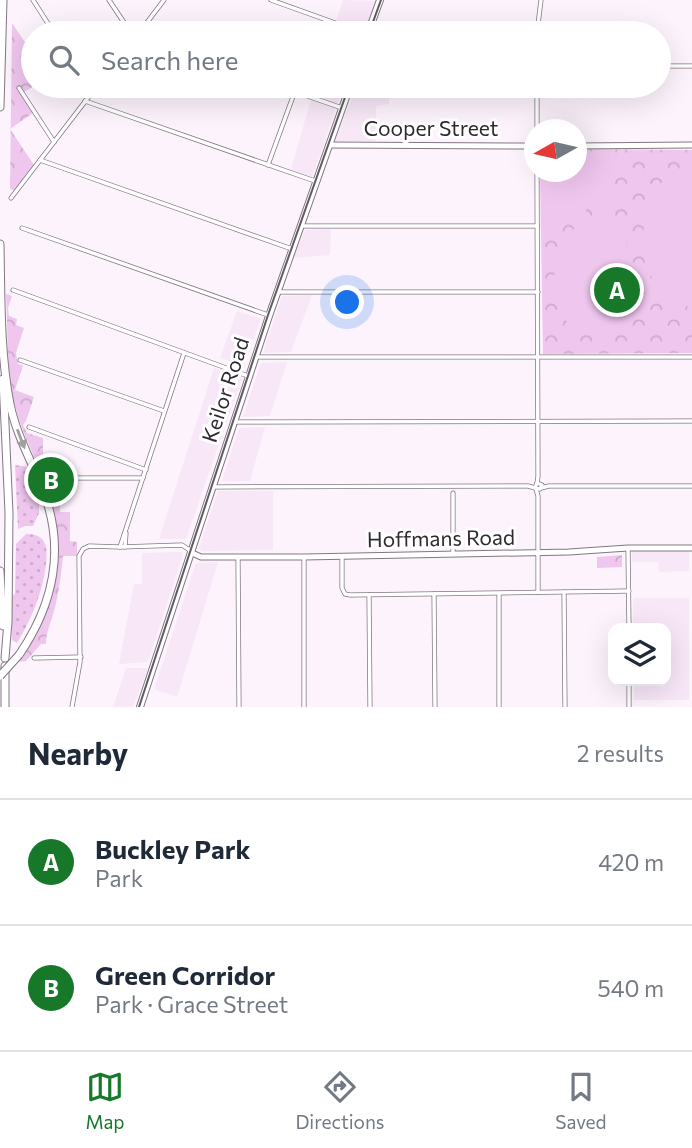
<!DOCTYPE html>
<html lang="en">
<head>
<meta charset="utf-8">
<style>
  :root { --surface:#fff; --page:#f6f6f7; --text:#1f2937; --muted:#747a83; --line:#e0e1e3; --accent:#17782a }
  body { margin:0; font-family:Commissioner,sans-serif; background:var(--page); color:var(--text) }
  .controls { position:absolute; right:21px; bottom:21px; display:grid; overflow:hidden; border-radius:14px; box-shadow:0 7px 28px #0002 }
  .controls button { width:63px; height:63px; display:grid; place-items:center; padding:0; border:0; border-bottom:2px solid var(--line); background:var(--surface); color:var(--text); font:35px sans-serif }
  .compass { position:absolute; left:524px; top:119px; width:63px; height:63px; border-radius:50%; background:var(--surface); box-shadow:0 7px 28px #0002; rotate:262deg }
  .you { position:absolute; left:348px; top:303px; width:24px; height:24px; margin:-18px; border:5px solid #fff; border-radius:50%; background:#1a73e8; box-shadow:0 0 0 10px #1a73e833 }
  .badge { display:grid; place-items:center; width:46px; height:46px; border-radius:50%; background:var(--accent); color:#fff; font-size:23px; font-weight:700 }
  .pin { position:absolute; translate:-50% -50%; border:4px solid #fff; box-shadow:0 2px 7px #0006 }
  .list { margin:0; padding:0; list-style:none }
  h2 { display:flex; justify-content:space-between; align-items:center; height:91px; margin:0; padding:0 28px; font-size:30px }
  h2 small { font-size:23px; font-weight:400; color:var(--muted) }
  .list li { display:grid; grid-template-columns:46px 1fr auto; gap:21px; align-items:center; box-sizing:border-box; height:126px; padding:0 28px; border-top:2px solid var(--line) }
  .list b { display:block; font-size:26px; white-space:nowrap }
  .list p { margin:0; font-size:23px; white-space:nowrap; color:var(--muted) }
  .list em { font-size:23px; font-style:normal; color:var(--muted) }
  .icon { flex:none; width:38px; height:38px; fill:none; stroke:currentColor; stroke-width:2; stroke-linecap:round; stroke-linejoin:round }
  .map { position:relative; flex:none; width:692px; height:707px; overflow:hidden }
  .search { position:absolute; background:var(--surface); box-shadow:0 7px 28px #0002; left:21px; right:21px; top:21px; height:77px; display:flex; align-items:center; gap:18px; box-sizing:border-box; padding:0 24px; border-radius:38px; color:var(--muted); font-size:26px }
  .sheet { height:343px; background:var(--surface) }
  nav { display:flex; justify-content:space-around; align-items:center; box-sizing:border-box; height:98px; border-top:2px solid var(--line); background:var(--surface); font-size:19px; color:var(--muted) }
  nav a { display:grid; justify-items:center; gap:4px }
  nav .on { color:var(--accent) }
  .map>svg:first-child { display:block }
  .built { fill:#f7e7f7 }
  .grass { fill:url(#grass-dots) }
  .park { fill:url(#park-crowns) }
  .pitch { fill:#efc6ee }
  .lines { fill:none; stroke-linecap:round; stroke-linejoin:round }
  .street-casing { stroke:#817881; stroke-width:5 }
  .secondary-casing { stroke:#817881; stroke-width:7 }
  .primary-casing { stroke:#817881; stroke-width:8 }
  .highway-casing { stroke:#817881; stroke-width:9 }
  .street { stroke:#fff; stroke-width:3.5 }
  .secondary { stroke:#fff; stroke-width:5 }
  .primary { stroke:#fff; stroke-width:6 }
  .highway { stroke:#fff; stroke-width:7 }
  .tram { stroke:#615b61; stroke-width:2 }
  .highway-bridge-casing { stroke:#817881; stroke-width:9; stroke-linecap:butt }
  .highway-bridge { stroke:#fff; stroke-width:7 }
  .oneway { fill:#a19fa1 }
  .labels { text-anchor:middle; stroke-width:6; stroke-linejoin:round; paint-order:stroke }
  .street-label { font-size:21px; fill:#2e2a2e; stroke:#fff }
</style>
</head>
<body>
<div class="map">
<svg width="692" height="707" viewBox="0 0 692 707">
  <defs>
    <pattern id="grass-dots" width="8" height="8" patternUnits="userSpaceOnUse" patternTransform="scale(1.75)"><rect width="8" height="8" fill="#efc6ee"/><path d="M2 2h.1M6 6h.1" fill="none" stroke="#cdaacc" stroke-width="1.8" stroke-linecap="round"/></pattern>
    <pattern id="park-crowns" width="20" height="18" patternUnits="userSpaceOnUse" patternTransform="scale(1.75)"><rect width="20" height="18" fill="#efc6ee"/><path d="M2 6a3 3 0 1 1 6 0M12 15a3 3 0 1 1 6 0" fill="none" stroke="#cdaacc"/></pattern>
  </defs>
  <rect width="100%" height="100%" fill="#fdf3fd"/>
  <!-- built -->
  <g class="built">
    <path d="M343 0 375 1 363 33H332Z"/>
    <path d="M315 86H344L312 177 291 169Z"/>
    <path d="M356 86H389V104L376 106V141H335Z"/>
    <path d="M331 229 330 255 293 258 305 230Z"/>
    <path d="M312 295 291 352 263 353 282 296Z"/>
    <path d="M237 311 261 319 244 366 220 358Z"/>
    <path d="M287 362 270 416 243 417 261 363Z"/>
    <path d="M214 368 242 378 186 539H159Z"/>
    <path d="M265 427 250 481H222L239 428Z"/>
    <path d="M218 491H273V550L202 551 199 548Z"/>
    <path d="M689 550V571L659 572 658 562H632V551Z"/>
    <path d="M182 552V557L148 662 119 664 134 584H142V553Z"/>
    <path d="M218 562 177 697 154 689 196 563Z"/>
    <path d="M633 598H689V700H634V681H666V628H633Z"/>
    <path d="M126 668H148L133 707H113Z"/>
  </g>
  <!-- grass -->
  <g class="grass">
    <path d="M15 465 29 467 30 482 36 489 39 504V513L33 526H25L18 529Z"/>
    <path d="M26 534C47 534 48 547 46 565 42 594 32 618 17 643L12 640V595L15 594 16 544Z"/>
  </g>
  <!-- park -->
  <g class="park">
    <path d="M12 23 33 54 34 86 24 92 33 113 10 129 34 165 15 191 10 189Z"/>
    <path d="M577 149 692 150V353L543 354 540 172H576Z"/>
    <path d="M6 294 12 296 8 308 9 316 17 319 16 325 24 328 16 353 18 364 23 365 15 390 34 397 26 421 23 425 27 433 43 438V469L48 476H59L60 512H70V541L77 542V556H63C61 575 59 593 54 611 51 623 46 632 46 644H41L26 661 19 662C58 607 70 550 46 485 36 458 22 434 15 406 6 372 8 329 6 294Z"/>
    <path d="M622 555V567L597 568V557Z"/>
  </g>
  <!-- pitch -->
  <g class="pitch">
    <path d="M577 151 612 152 613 209 586 208V224H543V172H576Z"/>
    <path d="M685 174 692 176V307C682 306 674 305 667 299 639 276 635 209 660 184 666 177 676 176 685 174Z"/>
    <path d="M605 224C610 225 615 226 619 230 625 236 627 247 630 254 633 264 638 275 639 285 641 317 616 340 584 334 552 328 545 250 568 232 578 225 593 225 605 224Z"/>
  </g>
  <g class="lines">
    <defs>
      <g id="street">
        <path d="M33 0 54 33"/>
        <path d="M109 0 131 33"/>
        <path d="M271 0 363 33"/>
        <path d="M139 33 164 0"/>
        <path d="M537 33 541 0"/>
        <path d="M659 66H692"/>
        <path d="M279 86 342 108"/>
        <path d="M537 86V130"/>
        <path d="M19 88 54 142"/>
        <path d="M85 101 315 181"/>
        <path d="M40 160 292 249"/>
        <path d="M268 165 295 91"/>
        <path d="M11 198 97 86"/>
        <path d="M301 226H537"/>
        <path d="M22 228 268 315"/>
        <path d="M13 290 248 376"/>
        <path d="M277 292H538"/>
        <path d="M257 357H692"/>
        <path d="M20 360 164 411"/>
        <path d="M236 422 692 421"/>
        <path d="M29 427 146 470"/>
        <path d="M53 478H143"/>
        <path d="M537 483 542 485 540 489 535 488Z"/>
        <path d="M537 484 538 476 537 172"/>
        <path d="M213 487 528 486 535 488"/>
        <path d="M541 488 549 486H692"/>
        <path d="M536 489 538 496V592"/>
        <path d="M453 493V554"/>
        <path d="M120 547 184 353"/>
        <path d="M125 547 126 533"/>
        <path d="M628 548 629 628"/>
        <path d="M342 556V588L345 594 350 595 629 591"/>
        <path d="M238 557 239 707"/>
        <path d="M304 557V707"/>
        <path d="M564 592 565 707"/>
        <path d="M434 594 435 707"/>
        <path d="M369 595 370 707"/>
        <path d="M34 658 81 657"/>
        <path d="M629 681V707"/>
        <path d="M72 707 80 662 79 556 83 549 89 546 120 547 182 545 191 551"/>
        <path d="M499 707V594"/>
      </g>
      <g id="secondary">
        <path d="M329 145 532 146"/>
        <path d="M576 146 692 145"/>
        <path d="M192 553 201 557H304L569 552 628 548H692"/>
      </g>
      <g id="primary">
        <path d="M368 33 380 0"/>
        <path d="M140 707 269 316 350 86"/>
      </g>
      <g id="highway">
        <path d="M0 107 3 0"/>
        <path d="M0 244C1 296 0 353 10 404 16 434 31 460 42 488 66 547 54 604 19 655"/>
        <path d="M3 379 9 513 8 622 5 658"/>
        <path d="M0 571 3 626"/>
        <path d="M5 666V707"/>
      </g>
    </defs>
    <!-- street casing -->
    <use href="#street" class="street-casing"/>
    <!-- secondary casing -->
    <use href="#secondary" class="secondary-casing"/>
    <!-- primary casing -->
    <use href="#primary" class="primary-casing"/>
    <!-- highway casing -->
    <use href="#highway" class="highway-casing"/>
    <!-- street -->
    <use href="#street" class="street"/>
    <!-- secondary -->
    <use href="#secondary" class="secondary"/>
    <!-- primary -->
    <use href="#primary" class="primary"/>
    <!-- highway -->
    <use href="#highway" class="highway"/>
    <!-- tram -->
    <g class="tram">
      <path d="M369 33 381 0"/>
      <path d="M139 707 268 315 349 86"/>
    </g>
    <defs>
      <path id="highway-bridge" d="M0 676 19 655"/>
    </defs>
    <!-- highway-bridge casing -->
    <use href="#highway-bridge" class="highway-bridge-casing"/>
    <!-- highway-bridge -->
    <use href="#highway-bridge" class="highway-bridge"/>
  </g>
  <!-- one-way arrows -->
  <defs><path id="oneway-solid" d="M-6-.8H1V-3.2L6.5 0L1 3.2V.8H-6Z" transform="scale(1.75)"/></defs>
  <use class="oneway" href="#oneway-solid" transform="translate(21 439) rotate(69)"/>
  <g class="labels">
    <!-- street labels -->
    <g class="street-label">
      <text x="431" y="136">Cooper Street</text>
      <text transform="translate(226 390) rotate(-72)" y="7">Keilor Road</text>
      <text transform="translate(441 539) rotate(-1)" y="7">Hoffmans Road</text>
    </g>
  </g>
</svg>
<div class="controls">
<button><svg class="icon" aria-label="layers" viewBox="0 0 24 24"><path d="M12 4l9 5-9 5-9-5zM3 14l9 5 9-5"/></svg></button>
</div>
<svg class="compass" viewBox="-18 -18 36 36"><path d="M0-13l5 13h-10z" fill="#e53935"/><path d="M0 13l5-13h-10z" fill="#747a83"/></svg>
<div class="you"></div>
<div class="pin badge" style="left:617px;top:290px">A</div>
<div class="pin badge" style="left:51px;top:480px">B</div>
<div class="search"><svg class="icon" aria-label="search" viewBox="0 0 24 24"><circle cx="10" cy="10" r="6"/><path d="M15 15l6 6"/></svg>Search here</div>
</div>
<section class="sheet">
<h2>Nearby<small>2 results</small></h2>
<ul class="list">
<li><span class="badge">A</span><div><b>Buckley Park</b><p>Park</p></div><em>420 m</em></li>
<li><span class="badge">B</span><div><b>Green Corridor</b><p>Park · Grace Street</p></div><em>540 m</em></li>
</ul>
</section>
<nav>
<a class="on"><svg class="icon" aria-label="map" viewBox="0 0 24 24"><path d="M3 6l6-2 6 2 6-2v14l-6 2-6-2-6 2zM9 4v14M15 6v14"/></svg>Map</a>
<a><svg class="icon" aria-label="directions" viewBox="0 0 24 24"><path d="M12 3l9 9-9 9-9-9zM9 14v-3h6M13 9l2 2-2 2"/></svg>Directions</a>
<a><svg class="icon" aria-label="saved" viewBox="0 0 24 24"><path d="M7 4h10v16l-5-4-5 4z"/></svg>Saved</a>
</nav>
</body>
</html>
